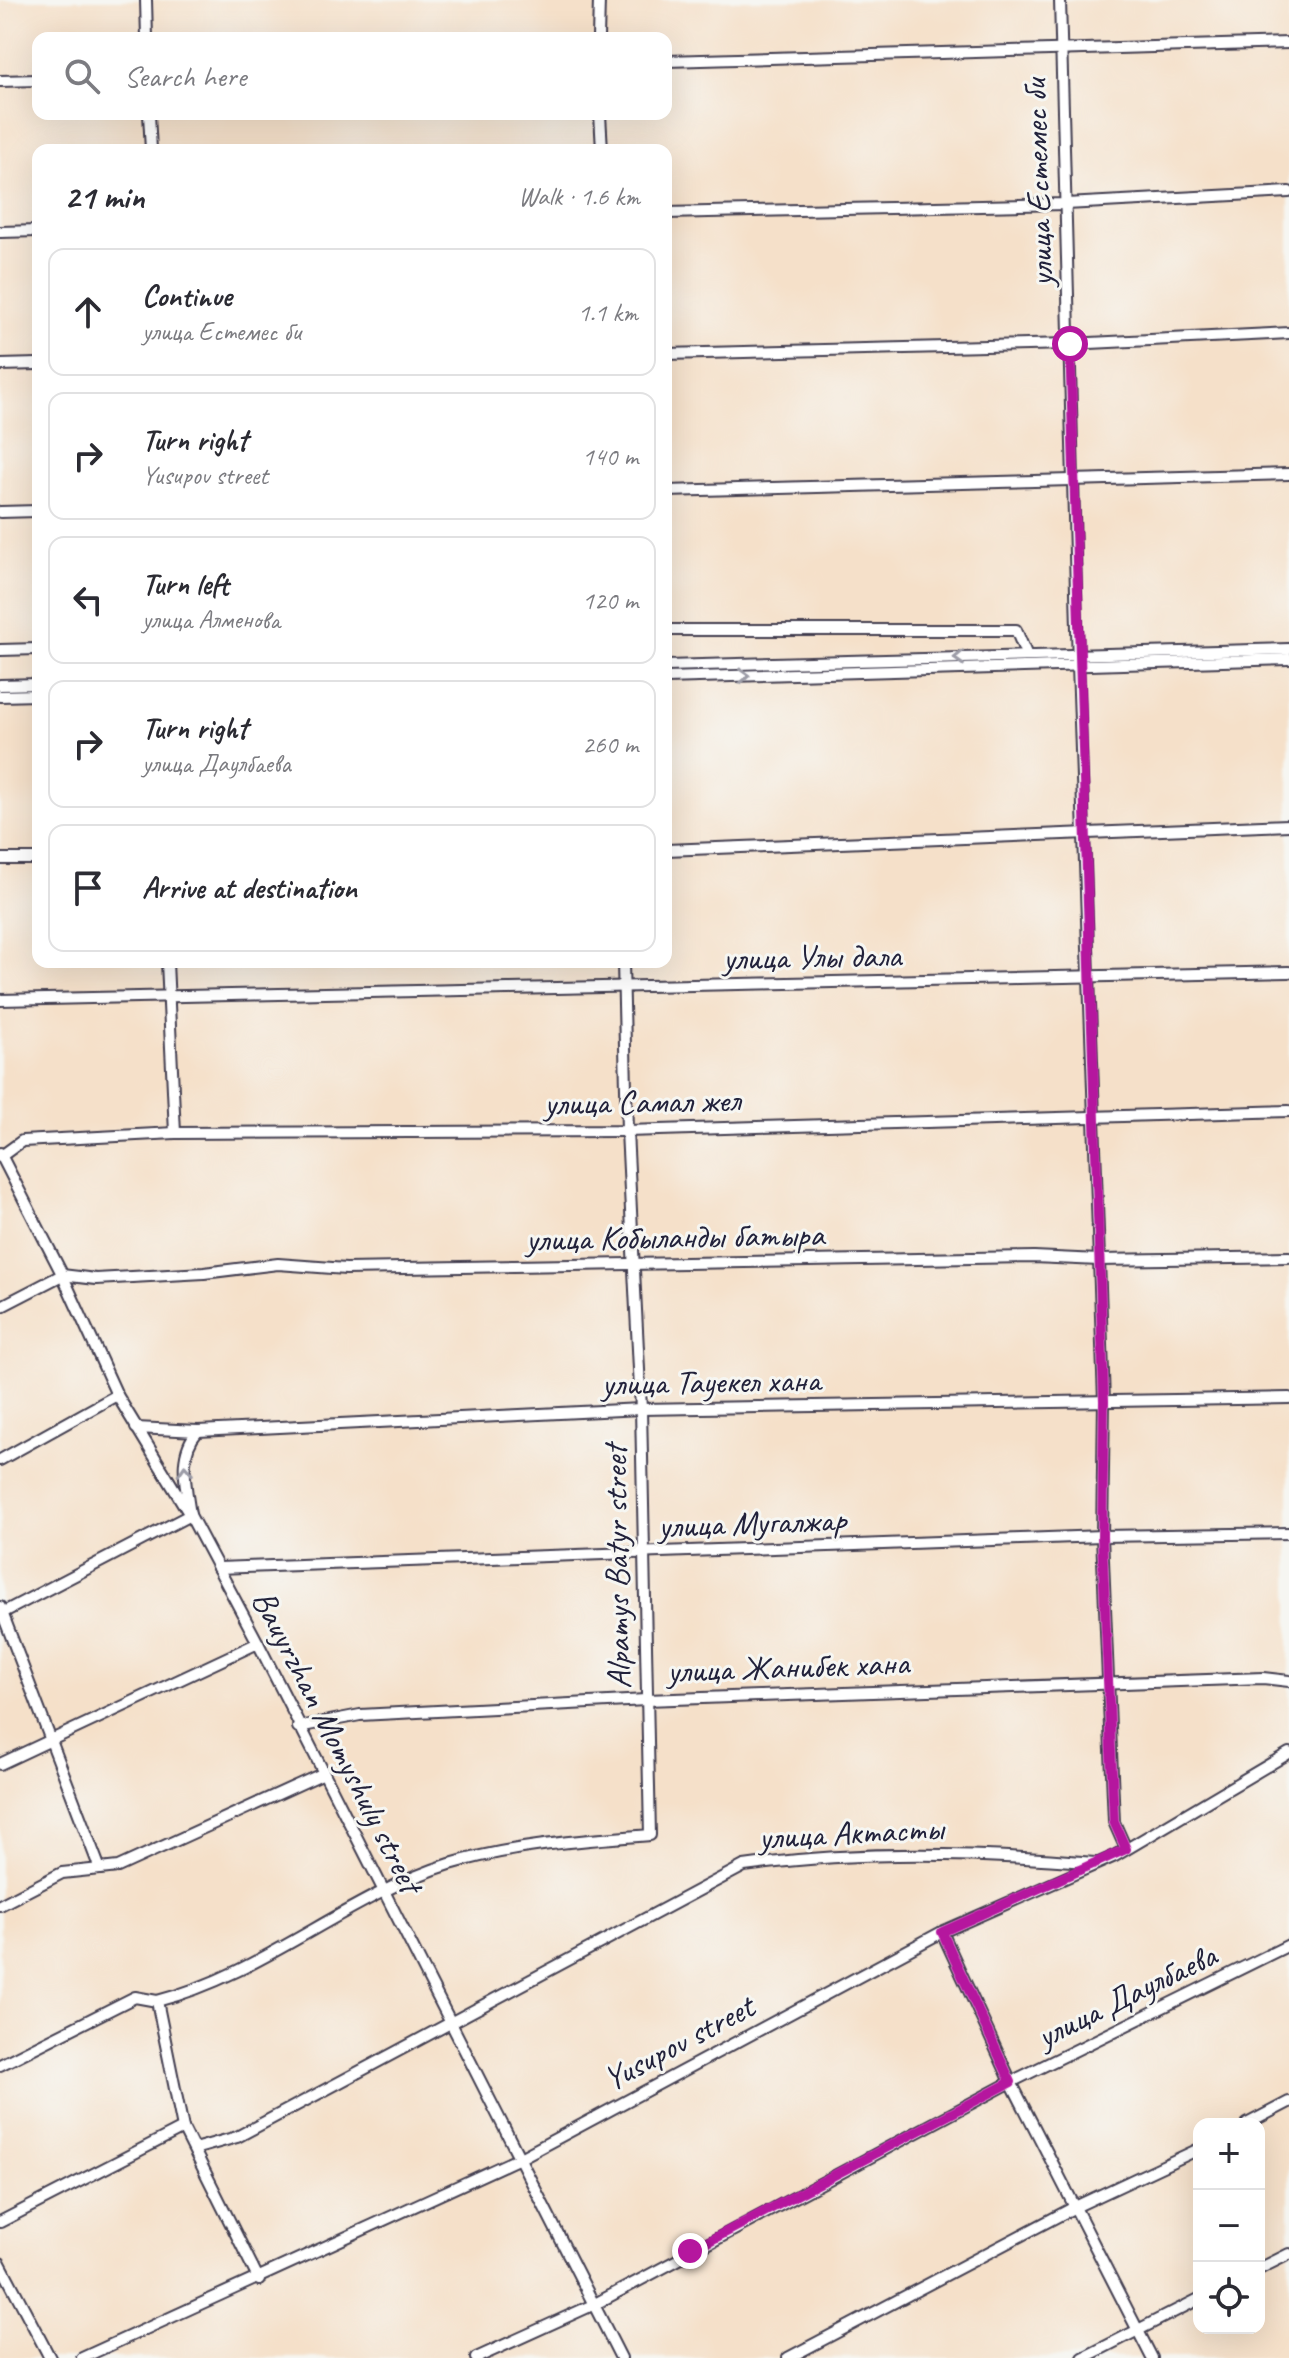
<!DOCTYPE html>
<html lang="en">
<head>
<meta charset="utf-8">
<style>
  :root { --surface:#fff; --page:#f2f2f3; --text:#2b2b33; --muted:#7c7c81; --line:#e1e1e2 }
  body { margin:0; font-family:Caveat,sans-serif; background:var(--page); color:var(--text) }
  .controls { position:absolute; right:24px; bottom:24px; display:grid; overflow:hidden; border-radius:16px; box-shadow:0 8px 32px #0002 }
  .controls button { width:72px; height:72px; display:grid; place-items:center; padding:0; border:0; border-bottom:2px solid var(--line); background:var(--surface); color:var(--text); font:40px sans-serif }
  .stop { position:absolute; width:24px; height:24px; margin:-18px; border:6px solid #b5179e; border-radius:50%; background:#fff }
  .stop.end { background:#b5179e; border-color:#fff; box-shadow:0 2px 8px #0008 }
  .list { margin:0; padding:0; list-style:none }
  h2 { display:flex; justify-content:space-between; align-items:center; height:104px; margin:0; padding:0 32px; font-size:34px }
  h2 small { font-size:26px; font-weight:400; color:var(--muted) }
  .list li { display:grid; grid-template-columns:52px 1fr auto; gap:24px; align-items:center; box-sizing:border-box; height:128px; margin:0 16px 16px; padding:0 16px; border:2px solid var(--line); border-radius:16px }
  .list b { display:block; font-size:30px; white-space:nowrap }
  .list p { margin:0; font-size:26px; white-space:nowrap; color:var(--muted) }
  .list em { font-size:26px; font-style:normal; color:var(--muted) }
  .icon { flex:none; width:44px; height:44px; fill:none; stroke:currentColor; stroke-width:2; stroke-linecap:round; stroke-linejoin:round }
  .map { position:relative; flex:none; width:1289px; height:2358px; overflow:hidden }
  .search { position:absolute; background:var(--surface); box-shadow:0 8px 32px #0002; left:32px; top:32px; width:640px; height:88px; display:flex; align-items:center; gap:20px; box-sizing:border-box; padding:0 28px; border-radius:16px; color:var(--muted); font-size:30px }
  .panel { position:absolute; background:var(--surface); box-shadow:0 8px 32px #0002; left:32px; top:144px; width:640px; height:824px; border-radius:16px }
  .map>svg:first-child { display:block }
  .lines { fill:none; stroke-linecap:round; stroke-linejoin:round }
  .minor-casing { stroke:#423e50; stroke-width:14 }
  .minor { stroke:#fff; stroke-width:10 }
  .oneway { stroke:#9c9ca7 }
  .route { stroke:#b5179e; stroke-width:10 }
  .labels { text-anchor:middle; stroke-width:6; stroke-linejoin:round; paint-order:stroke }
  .street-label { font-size:34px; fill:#22223b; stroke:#f6f6f2 }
</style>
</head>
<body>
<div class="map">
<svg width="1289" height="2358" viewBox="0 0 1289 2358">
  <rect width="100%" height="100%" fill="#f6f6f2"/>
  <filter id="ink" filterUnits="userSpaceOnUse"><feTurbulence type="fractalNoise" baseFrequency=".0125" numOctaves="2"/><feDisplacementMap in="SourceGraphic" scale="16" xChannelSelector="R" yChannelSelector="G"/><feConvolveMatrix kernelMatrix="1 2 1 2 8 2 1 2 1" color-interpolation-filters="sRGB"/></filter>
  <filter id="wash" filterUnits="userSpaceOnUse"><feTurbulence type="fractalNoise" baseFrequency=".006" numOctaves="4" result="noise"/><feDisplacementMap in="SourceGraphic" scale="32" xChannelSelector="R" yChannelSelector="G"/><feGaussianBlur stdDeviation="1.8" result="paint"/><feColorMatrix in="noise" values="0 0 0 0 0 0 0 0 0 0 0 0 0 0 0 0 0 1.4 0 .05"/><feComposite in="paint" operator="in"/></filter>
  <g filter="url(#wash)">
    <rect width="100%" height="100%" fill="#f5e0c9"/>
  </g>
  <g filter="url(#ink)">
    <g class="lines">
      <defs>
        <g id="minor">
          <path d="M146 0 147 38"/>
          <path d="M1060 0 1078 665 1104 1401 1102 1536 1114 1822 1126 1849"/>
          <path d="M598 38 599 0"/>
          <path d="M666 61 1289 43"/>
          <path d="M0 81 38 80"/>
          <path d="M149 114 151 150"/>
          <path d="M600 114 602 150"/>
          <path d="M666 213 1066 204 1289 192"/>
          <path d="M0 232 38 231"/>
          <path d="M666 354 1070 344 1289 333"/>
          <path d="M0 365 38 364"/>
          <path d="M666 491 1289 474"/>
          <path d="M0 512 38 511"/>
          <path d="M666 630H1016L1027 656"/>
          <path d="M0 650 38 649"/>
          <path d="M666 666 1289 649"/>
          <path d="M666 678 1289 659"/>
          <path d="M0 685 38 684"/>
          <path d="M0 696 38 695"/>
          <path d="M666 850 1289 825"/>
          <path d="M0 859H38"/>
          <path d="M167 962 175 1133"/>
          <path d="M0 1000 1289 972"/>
          <path d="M0 1153 60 1270 117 1395 190 1515 258 1643 621 2358"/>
          <path d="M0 1157 22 1141 175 1133 627 1131 1289 1111"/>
          <path d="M0 1307 62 1275 96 1279 204 1273 278 1264 346 1269 1034 1257 1099 1260 1289 1257"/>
          <path d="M136 1428 198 1431 641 1409 1289 1398"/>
          <path d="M0 1460 117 1395"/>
          <path d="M218 1568 1102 1536 1289 1533"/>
          <path d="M0 1607 100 1869 118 1867 324 1773"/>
          <path d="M0 1614 190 1515C186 1486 177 1454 198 1431"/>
          <path d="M298 1727 360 1715 646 1700 1263 1678 1289 1681"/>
          <path d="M0 1764 258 1643"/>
          <path d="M0 1905 62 1873 100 1869"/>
          <path d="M942 1932 1011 2082 1152 2358"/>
          <path d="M157 2001C262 1975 347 1896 450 1864 514 1845 583 1840 650 1835L641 1409 627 1131 623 962"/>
          <path d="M0 2065 135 1997 157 2001 183 2128 259 2280"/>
          <path d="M1247 2124 1289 2102"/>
          <path d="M194 2149 237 2137 744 1866C860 1850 978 1853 1095 1863"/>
          <path d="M0 2222 183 2128"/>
          <path d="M0 2263 50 2358"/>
          <path d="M1259 2269 1289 2254"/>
          <path d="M82 2358 522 2157 942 1932 1115 1856 1289 1753"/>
          <path d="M476 2358 595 2304 1011 2082 1289 1945"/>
          <path d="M788 2358 1075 2207 1199 2149"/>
          <path d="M1083 2358 1199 2299"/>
        </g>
      </defs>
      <!-- minor casing -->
      <use href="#minor" class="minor-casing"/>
      <!-- minor -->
      <use href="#minor" class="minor"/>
    </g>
    <!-- one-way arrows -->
    <defs><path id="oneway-chevron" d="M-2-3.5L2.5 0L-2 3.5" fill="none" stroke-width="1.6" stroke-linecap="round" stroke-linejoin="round" transform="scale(2)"/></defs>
    <g class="oneway">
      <use href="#oneway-chevron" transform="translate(959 658) rotate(178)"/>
      <use href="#oneway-chevron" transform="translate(744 676) rotate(-2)"/>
      <use href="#oneway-chevron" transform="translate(185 1471) rotate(-93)"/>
    </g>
  </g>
  <g class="lines" filter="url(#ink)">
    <!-- route -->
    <path class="route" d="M690 2251 1011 2082 942 1932 1126 1849 1114 1822 1102 1536 1104 1401 1070 344"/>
  </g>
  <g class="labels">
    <!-- street labels -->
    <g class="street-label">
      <text transform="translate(1037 183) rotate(-92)" y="12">улица Естемес би</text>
      <text transform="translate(812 956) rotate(-1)" y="12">улица Улы дала</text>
      <text transform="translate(642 1101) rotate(-1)" y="12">улица Самал жел</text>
      <text transform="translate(675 1236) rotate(-1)" y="12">улица Кобыланды батыра</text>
      <text transform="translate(711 1381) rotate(-1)" y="12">улица Тауекел хана</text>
      <text transform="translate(752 1522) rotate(-2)" y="12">улица Мугалжар</text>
      <text transform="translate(616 1567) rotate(-91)" y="12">Alpamys Batyr street</text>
      <text transform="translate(788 1666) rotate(-2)" y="12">улица Жанибек хана</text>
      <text transform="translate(338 1741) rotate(63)" y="12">Bauyrzhan Momyshuly street</text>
      <text transform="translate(851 1832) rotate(-3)" y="12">улица Актасты</text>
      <text transform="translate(1126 1995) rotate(-26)" y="12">улица Даулбаева</text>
      <text transform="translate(678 2042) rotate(-28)" y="12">Yusupov street</text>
    </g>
  </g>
</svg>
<div class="controls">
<button>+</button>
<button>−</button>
<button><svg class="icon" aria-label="locate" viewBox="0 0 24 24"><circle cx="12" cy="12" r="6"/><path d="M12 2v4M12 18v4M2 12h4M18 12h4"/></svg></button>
</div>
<div class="stop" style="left:1070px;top:344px"></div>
<div class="stop end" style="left:690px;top:2251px"></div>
<div class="search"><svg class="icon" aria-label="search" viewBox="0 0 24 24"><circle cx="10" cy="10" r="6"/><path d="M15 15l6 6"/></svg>Search here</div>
<section class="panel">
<h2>21 min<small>Walk · 1.6 km</small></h2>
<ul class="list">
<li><svg class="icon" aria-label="ahead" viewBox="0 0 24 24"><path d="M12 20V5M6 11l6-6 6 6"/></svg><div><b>Continue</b><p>улица Естемес би</p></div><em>1.1 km</em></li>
<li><svg class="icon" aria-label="right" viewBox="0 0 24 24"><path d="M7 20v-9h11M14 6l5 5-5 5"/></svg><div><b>Turn right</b><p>Yusupov street</p></div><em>140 m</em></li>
<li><svg class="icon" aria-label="left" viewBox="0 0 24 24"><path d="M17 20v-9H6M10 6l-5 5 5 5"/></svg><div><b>Turn left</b><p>улица Алменова</p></div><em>120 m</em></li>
<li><svg class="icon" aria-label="right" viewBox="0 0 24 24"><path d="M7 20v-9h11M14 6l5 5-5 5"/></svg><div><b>Turn right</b><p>улица Даулбаева</p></div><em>260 m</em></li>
<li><svg class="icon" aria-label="arrive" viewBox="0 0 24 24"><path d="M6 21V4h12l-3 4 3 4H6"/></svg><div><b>Arrive at destination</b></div></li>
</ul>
</section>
</div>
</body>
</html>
